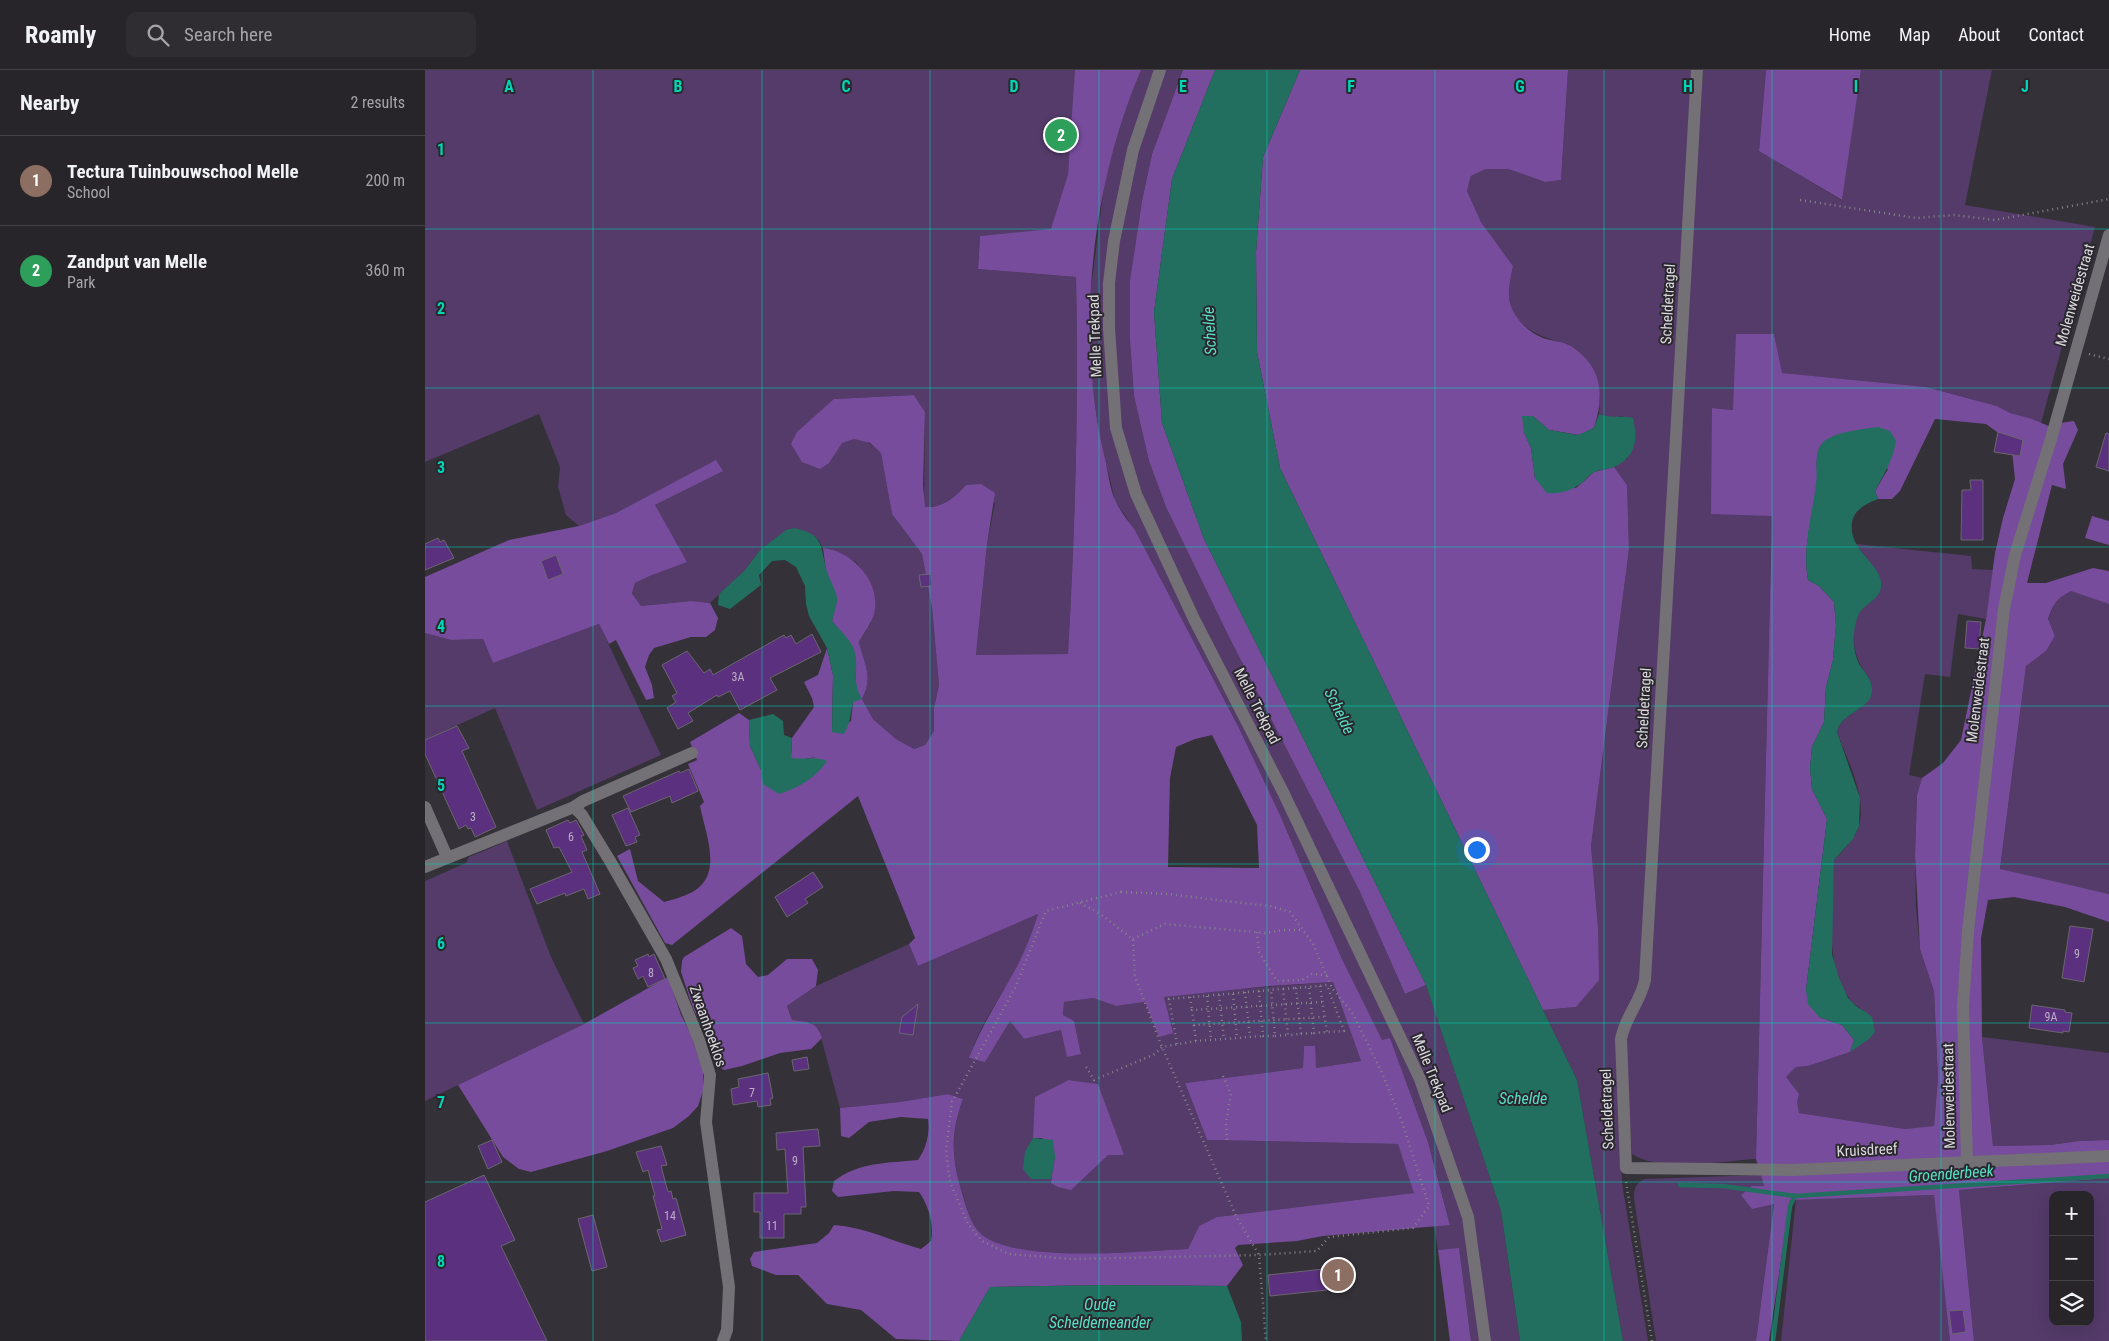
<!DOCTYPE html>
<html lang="en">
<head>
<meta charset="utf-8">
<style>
  :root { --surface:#28252a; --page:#302d32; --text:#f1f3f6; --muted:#a5a5a8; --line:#444247; --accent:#8c9099 }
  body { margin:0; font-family:"Roboto Condensed",sans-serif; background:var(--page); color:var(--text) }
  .controls { position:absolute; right:15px; bottom:15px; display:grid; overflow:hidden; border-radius:10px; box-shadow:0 5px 20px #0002 }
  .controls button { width:45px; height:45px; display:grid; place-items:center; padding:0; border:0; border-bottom:1px solid var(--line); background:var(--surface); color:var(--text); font:25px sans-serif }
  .you { position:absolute; left:1051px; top:779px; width:18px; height:18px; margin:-12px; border:4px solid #fff; border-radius:50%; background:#1a73e8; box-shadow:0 0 0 8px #1a73e833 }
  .badge { display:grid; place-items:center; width:32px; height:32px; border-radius:50%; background:var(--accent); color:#fff; font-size:16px; font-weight:700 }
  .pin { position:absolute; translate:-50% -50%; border:2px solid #fff; box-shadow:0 1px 5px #0006 }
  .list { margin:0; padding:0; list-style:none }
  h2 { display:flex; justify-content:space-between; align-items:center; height:65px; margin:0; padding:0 20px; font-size:21px }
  h2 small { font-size:16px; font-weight:400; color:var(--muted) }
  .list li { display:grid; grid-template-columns:32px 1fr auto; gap:15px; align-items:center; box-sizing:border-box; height:90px; padding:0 20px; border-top:1px solid var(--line) }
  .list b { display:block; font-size:19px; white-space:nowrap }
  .list p { margin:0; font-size:16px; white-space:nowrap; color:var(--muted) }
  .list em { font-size:16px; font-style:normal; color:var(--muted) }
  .icon { flex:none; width:28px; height:28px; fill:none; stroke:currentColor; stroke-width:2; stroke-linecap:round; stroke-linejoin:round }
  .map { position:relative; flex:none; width:1684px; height:1271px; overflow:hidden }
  header { display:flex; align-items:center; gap:30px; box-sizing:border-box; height:70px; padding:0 25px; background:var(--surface); border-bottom:1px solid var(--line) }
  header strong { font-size:24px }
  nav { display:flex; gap:28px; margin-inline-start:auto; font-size:18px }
  .search { width:350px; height:45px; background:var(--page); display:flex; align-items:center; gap:12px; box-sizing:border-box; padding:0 18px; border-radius:10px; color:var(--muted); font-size:19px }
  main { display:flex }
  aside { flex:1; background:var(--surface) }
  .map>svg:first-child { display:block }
  .green { fill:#543b6a; fill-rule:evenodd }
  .forest { fill:#774c9c; fill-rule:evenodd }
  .water { fill:#226f60 }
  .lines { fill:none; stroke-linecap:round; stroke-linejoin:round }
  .stream { stroke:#226f60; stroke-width:4.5 }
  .building { fill:#5b307e; stroke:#6a666e }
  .path { stroke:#87848a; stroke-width:2.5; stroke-dasharray:1 4; stroke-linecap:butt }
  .minor { stroke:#737175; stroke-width:12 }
  .grid { fill:none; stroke:#01d5b6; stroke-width:1; stroke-opacity:0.55 }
  .labels { text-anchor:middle; stroke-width:4; stroke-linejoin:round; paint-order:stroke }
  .number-label { font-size:12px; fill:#bbafc6 }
  .street-label { font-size:15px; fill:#dbd9de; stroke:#2b272e }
  .water-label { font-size:16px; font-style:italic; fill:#56e2c6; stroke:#2b272e }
  .grid-label { font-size:16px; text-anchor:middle; font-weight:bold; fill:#01d5b6; stroke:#2b272e; stroke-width:4; stroke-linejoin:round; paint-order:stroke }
</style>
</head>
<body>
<header>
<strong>Roamly</strong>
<div class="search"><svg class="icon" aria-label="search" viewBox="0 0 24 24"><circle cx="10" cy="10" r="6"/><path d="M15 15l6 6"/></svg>Search here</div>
<nav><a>Home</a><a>Map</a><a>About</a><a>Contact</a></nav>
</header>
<main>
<aside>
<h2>Nearby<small>2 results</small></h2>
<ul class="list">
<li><span class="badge" style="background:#8d6e63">1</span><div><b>Tectura Tuinbouwschool Melle</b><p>School</p></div><em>200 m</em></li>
<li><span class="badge" style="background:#2e9e5b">2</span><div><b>Zandput van Melle</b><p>Park</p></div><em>360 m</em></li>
</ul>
</aside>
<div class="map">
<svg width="1684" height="1271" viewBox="0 0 1684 1271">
  <rect width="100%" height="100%" fill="#353138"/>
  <!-- green -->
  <g class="green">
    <path d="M0 0H758L727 84 717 131 705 210V271L709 326 724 391 741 437 804 567 935 822 980 924 1001 915 1076 1141 1095 1271H1046L1034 1179 1013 1180 1009 1156 1025 1154 1003 1072 965 968 957 971 917 889 855 745 814 658 710 460 690 431 675 367 666 311 665 227 680 108 644 92 643 104 626 160 555 166 553 199 651 207C654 333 650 459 643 584L551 585 562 474 570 433 541 415C529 428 518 438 499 437L500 342 489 325 409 329 404 393C408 387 412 377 417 373 430 363 446 374 456 382L467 444 497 484 507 538 514 615 509 638V661L500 675 489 679 471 669 448 649 437 629C449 605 439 595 434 572L446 553 441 505 431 492 405 479 398 478 393 469 369 458 361 461 335 480 320 500 285 533 266 531 216 536 207 522 210 513 227 505 230 435 297 401 291 391 191 443 154 456 141 445 133 417 135 397 114 344 0 392Z"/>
    <path d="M1143 0H1268L1216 910 1203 939 1193 1030 1197 1113 1223 1271H1198L1152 1010 1118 940 1151 937 1173 857 1166 776 1204 479 1202 415 1189 397 1203 388 1198 346 1184 348 1174 344 1175 325 1143 274C1119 268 1094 261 1085 234 1082 223 1086 207 1088 196L1056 152 1042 121 1046 106 1061 99H1083L1120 112 1136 110Z"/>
    <path d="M1278 0H1341L1334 81 1416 130 1436 0H1567L1540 135 1670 157 1616 353 1585 343 1572 336 1501 317 1356 303 1349 264 1308 340 1288 338 1347 445 1331 1089C1297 1091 1236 1103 1207 1084L1199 973 1218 927 1236 686Z"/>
    <path d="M1431 474 1546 486 1547 499 1568 500 1561 549 1533 544 1525 607 1500 604 1484 705 1497 708 1492 725 1490 785 1491 837 1495 879 1509 921 1513 1008 1509 1057 1480 1059 1374 1043 1361 1007 1371 997 1383 996 1425 982 1441 942C1395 920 1407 833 1409 790 1418 781 1430 769 1434 756 1442 725 1422 690 1412 662 1416 643 1441 642 1446 623 1450 611 1438 602 1434 592 1428 578 1425 557 1434 543 1438 536 1448 530 1454 524L1450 500Z"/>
    <path d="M1646 520 1684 534V824L1575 800 1601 596 1621 581 1630 566 1623 550C1628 534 1632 528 1646 520Z"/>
    <path d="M174 554 236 685 112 740 70 638 0 670V563L26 570 58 569 68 593Z"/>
    <path d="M82 771 126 887 159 954 0 1031V811L41 793 44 787Z"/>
    <path d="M613 844C607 863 600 881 591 898 576 928 553 956 545 988L560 991 585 951 599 969 636 960 656 984 649 952 638 945 639 932 668 928 691 936 720 932 747 963 739 927 770 922 908 912 936 991 891 998 879 976 878 998 760 1013 782 1070 974 1074 990 1123 792 1147 774 1156 763 1179C718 1181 586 1195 555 1163 545 1153 541 1135 537 1121 526 1087 526 1063 538 1029L523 1024 475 1032 415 1038 394 960 386 953 367 950 362 936 391 916 484 874 493 896ZM644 1010 673 1014 698 1085H683L668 1097 600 1081Z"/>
    <path d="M1557 967 1684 983V1070L1654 1071 1625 1075 1568 1076Z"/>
    <path d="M1336 1105 1339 1116 1349 1133 1331 1271H1231L1209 1129C1209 1119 1210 1113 1220 1109Z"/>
    <path d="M1684 1108V1271H1549L1534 1120ZM1628 1125H1665V1252H1628Z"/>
    <path d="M1510 1125 1525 1271H1356L1371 1129Z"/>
  </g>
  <!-- forest -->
  <g class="forest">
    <path d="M650 0H716C667 113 650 263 679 384 683 399 684 418 691 432 696 442 703 451 710 460L814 658 855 745 917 889 957 970 965 968 1003 1072 1025 1155 898 1166 872 1171 813 1175 810 1178 818 1195 802 1216 681 1215 565 1217 534 1271 471 1269 436 1240 402 1234 373 1205H351L327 1196 325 1189 329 1182 392 1173 404 1163 409 1155C439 1157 467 1171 496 1179L506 1171C509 1154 504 1136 494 1122L469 1121 413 1127 407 1121 409 1111C434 1092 463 1093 493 1090 501 1078 505 1065 503 1049L476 1047 444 1052 424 1068 416 1066 415 1038 475 1032 523 1024 538 1029C526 1062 526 1085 536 1119 540 1133 545 1154 556 1164 591 1194 716 1181 763 1179L774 1156 792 1147 989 1123 973 1074 782 1070 760 1013 878 998 879 976H890L891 998 936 991 908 912 844 916 739 927 748 963 734 967 720 932 691 936 668 928 639 932 638 945 649 951 656 984 642 987 636 960 599 969 585 951 560 992 544 988C556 956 575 928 591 898 600 881 607 863 613 844L493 896 484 874 490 868 433 726 247 875 240 873 192 786 205 779 213 811 239 832C246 830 254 828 261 825 301 809 281 767 275 736L279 732 263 694 272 690 265 672 314 643 324 650 325 676 336 700 391 687 374 690 366 688 367 668 389 637 387 628 379 612 393 605 402 578 408 605 407 662 426 651 431 603 415 561 407 551 412 529 401 500 398 478C428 481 457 513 449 544 446 554 439 563 434 572 439 595 449 605 437 629L448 649 471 669 489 679 500 675 509 661V638L514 615 507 538 497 484 467 444 456 383 445 373 429 369 417 373 404 393 395 399 377 392 366 374 372 362 409 329 489 325 500 342 498 415 500 437C518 438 529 428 541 415L556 414 570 423 562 474 551 585 643 584C650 459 654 333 651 207L553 199 555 166 626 159 643 104ZM787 665 832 755 834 798 743 797 745 708 751 677 770 669Z"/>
    <path d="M758 0H790L747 109 729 242 737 353 779 469 1001 915 980 924 935 822 804 567 741 437 724 391 709 326 705 271V210L717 131 727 84Z"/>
    <path d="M875 0H1143L1136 110 1120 112 1083 99H1061L1046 106 1042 121 1056 152 1088 196C1086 207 1082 222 1085 233 1089 248 1104 263 1118 268 1126 271 1137 271 1144 275 1177 295 1180 324 1169 358L1154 365 1124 360 1108 346 1099 362 1106 378 1110 408 1151 418 1169 402 1189 397 1202 415 1204 479 1166 776 1173 857 1174 910 1151 937 1118 940 855 398 832 282 831 182 838 87Z"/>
    <path d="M1341 0H1436L1417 130 1334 81Z"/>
    <path d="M1311 264H1349L1357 303 1501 317 1572 336 1585 343 1607 349 1633 360 1635 353 1649 351 1653 360 1638 394 1641 419 1627 415 1602 513H1621L1668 498 1684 501V534L1646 521C1632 528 1628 534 1623 549L1630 566 1621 581 1601 596 1575 799 1684 824V852L1640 837 1589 827 1563 830 1556 868 1557 967 1568 1076 1625 1075 1654 1071 1684 1070V1108L1534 1120 1549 1271H1525L1509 1125 1365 1130 1344 1271H1331L1349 1134 1327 1139 1316 1125 1327 1116H1339L1331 1089 1347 446 1286 444 1287 338 1308 340ZM1510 349 1561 354 1586 372 1590 409 1578 448 1570 483 1561 549 1536 670 1518 693 1497 708 1492 725 1490 785 1495 879 1509 921 1513 1008 1509 1056 1480 1059 1374 1043 1372 1032 1374 1024 1361 1007 1371 997 1383 996 1425 982 1429 970 1417 955 1394 947 1381 920 1402 749 1387 719 1385 698 1387 677 1399 652 1401 617 1408 590 1411 555 1409 532 1394 516 1383 510C1377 477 1388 446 1392 414 1393 402 1389 385 1396 375 1398 372 1402 370 1405 368L1463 399 1450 421 1453 429H1467L1475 421Z"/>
    <path d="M291 390 298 401 230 435 262 492 227 505 210 513 207 523 216 536 266 531 285 533 293 548 290 560 281 567H266L229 578 224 585 220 597 227 615 229 628 221 630 191 570 184 574 174 554 68 593 58 569 26 570 0 563V507L84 470 154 456 191 443Z"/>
    <path d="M1667 446 1684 451V475L1660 468Z"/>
    <path d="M306 858 317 866 321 894 333 907 343 905 362 889H387L393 900 391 916 362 936 367 950C382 952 392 951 397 968L386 979 355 983 317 996 299 1000 292 995 286 983 284 971 268 938 256 902 257 891 259 887Z"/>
    <path d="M243 907 256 945 266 965 278 1001V1021L273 1036 264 1046 248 1058 182 1081 106 1102 94 1099 78 1087 33 1015 159 954Z"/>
    <path d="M644 1010 673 1014 699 1085H683L646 1120 633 1117 626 1113 630 1087 617 1068H608L610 1027Z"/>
    <path d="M1034 1178 1046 1271H1025L1013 1180Z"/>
  </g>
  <!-- water -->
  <g class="water">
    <path d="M790 0H875L838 87 831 182 832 282 855 398 1152 1010 1198 1271H1095L1076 1141 1001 915 779 469 737 353 729 242 747 109Z"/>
    <path d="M1174 344C1186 349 1195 345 1208 348 1213 370 1211 387 1189 397 1183 399 1176 399 1170 402 1165 404 1161 409 1158 412 1146 421 1136 424 1122 423L1110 408 1106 378 1099 362 1097 346H1108L1124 360 1153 365 1169 358Z"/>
    <path d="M1453 357 1465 361 1471 371C1468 390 1459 404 1450 421L1453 429C1441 434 1429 439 1427 453 1423 480 1455 493 1456 513 1458 530 1438 533 1433 546 1427 561 1427 579 1434 594 1439 602 1448 610 1447 621 1446 640 1416 642 1412 662L1435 728 1434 756 1428 769 1409 790 1407 884 1414 908 1423 928 1432 937 1441 942 1447 947 1450 962 1444 969 1425 982 1429 970 1417 955 1394 947 1383 934 1381 920 1402 749 1387 719 1385 698 1387 677 1399 652 1401 617 1408 590 1411 555 1409 532 1394 516 1383 510C1377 478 1387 446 1391 414 1393 402 1389 387 1395 376 1403 362 1439 359 1453 357Z"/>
    <path d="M369 458C398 464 395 474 401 498 403 508 410 517 412 528 412 535 409 544 407 551 415 561 427 570 430 583 434 602 426 610 437 629L428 632C425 645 426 652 419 664L407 662 408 605 402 578 384 546 381 534 380 516 371 497 360 490 347 491 334 505 336 515 305 539 293 535 294 524 320 500 335 480 361 460Z"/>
    <path d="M348 644 358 651 359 665 367 668 366 688C379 690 389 686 402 691 392 707 372 719 354 724L338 714 336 700 325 676 324 650Z"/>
    <path d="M608 1068 628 1070 630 1087 626 1109H606L598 1099 600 1081Z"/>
    <path d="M681 1215 802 1216 816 1252 817 1271H534L565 1217Z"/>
  </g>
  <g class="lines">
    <!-- stream -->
    <g class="stream">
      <path d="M1255 1115 1298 1116 1370 1126"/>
      <path d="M1348 1271 1365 1136 1370 1126 1684 1106"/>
    </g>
  </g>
  <!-- building -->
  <g class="building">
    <path d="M1573 362 1598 370 1595 386 1569 382Z"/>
    <path d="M1681 363 1684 364V401L1671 397Z"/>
    <path d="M1545 410H1558V470H1536L1537 420H1546Z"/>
    <path d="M13 468 15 472 19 470 29 488 0 500V474Z"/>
    <path d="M131 485 138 504 123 510 116 491Z"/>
    <path d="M506 504 507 516 496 517 494 505Z"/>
    <path d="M1542 551 1556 552 1554 579 1540 578Z"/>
    <path d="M387 564 396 582 345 608 352 620 315 640 305 621 293 627 292 625 263 643 268 651 253 659 242 638 251 632 247 626 252 623 237 595 262 581 279 603 285 599 288 605 359 565 361 568 366 565 371 574Z"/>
    <path d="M32 656 44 678 37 681 71 757 50 767 46 758 43 759 41 755 34 759 0 684V670Z"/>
    <path d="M264 699 273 721 247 733 245 726 206 742 198 726 254 701 255 703Z"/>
    <path d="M203 738 215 765 210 767 212 772 201 776 187 745Z"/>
    <path d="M143 750 145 753 151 750 159 765 156 766 162 780 157 782 175 824 163 829 159 819 141 826 140 823 112 834 105 819 147 802 134 777 129 778 121 760Z"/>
    <path d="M388 802 398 817 380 829 383 833 362 847 350 827Z"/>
    <path d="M1645 856 1668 859 1659 912 1637 908Z"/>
    <path d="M223 884 224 887 229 884 240 909 223 917 218 906 213 909 208 898 213 896 210 890Z"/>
    <path d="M493 934 488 965 474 963 477 947Z"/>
    <path d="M1607 935 1640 940V942L1647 943 1644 962 1638 961V963L1604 958Z"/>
    <path d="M382 987 384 999 369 1001 367 990Z"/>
    <path d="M343 1003 348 1028 345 1029 346 1035 333 1037 332 1031 308 1035 306 1019 314 1017 313 1009Z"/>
    <path d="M393 1059 395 1076 378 1077 381 1137H376V1144H359V1168H335V1142H329V1123H363L360 1079 352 1080 351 1063Z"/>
    <path d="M67 1070 77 1092 63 1099 53 1076Z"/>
    <path d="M236 1076 242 1095 236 1096 243 1122 246 1121 248 1129 251 1128 261 1165 236 1172 232 1160 237 1159 228 1126H230L223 1100 218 1102 211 1082Z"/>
    <path d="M59 1105 90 1170 76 1176 122 1271H0V1132Z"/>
    <path d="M168 1145 182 1197 167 1201 153 1149Z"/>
    <path d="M899 1199 902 1220 845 1226 843 1205Z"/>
    <path d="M1538 1240 1541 1262 1527 1264 1524 1241Z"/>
  </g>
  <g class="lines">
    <!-- path -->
    <g class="path">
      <path d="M1375 130 1491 148 1529 145 1570 150 1684 129"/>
      <path d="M1664 284 1684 289"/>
      <path d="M696 822 743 824 800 831 845 836 865 842 888 874 907 918 928 944 957 1003 976 1049 1004 1136 988 1158 904 1167 892 1181 834 1185 647 1189 584 1184 557 1171 543 1154 525 1112 521 1080 527 1032 590 918 621 841Z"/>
      <path d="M655 833 674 843 708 869 710 907 737 977 811 1146 834 1185 841 1271"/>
      <path d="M832 862 834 882 852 911 877 910 887 904 902 905"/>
      <path d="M708 869 740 854 840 863 858 860H878"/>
      <path d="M895 916 902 962"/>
      <path d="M858 919 871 918"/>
      <path d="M834 921 838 966H850L846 920 858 919 863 965 876 964 871 918 884 917 889 963 919 961 902 915 884 917"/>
      <path d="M820 922 825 967"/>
      <path d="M808 924 812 968"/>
      <path d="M794 925 799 969"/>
      <path d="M782 926 786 970"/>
      <path d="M765 927 767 940"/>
      <path d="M897 932 767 940 769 955 899 947"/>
      <path d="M769 955 771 971"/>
      <path d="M876 964 889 963"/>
      <path d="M850 966 863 965"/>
      <path d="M752 974 744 929 846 920"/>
      <path d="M661 997 669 1010 730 984 737 977 771 971 838 966"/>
      <path d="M798 1006 806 1024 801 1052 802 1071"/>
      <path d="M1201 1112 1227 1271"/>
    </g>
    <!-- minor -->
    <g class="minor">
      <path d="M735 0 708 80 689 171 684 213V258L691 358 711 424 769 549 858 722 995 1009 1043 1147 1060 1271"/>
      <path d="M1272 0 1220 910C1216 931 1200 947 1196 969L1201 1098 1368 1100 1684 1086"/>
      <path d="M0 737 22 787"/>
      <path d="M149 737 157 745 185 791 241 889 274 970 285 1005 281 1052 304 1217 302 1260 298 1271"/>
      <path d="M0 797 149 737 158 731 267 683"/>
      <path d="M1542 1092 1538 937 1543 861 1579 539 1590 485 1626 369 1684 165"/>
    </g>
  </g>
  <!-- grid -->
  <path class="grid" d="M168 0V1271M337 0V1271M505 0V1271M674 0V1271M842 0V1271M1010 0V1271M1179 0V1271M1347 0V1271M1516 0V1271M0 159H1684M0 318H1684M0 477H1684M0 636H1684M0 794H1684M0 953H1684M0 1112H1684"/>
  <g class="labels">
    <!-- number labels -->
    <g class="number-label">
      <text x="313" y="611">3A</text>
      <text x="48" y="751">3</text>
      <text x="146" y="771">6</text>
      <text x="1652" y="888">9</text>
      <text x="226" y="907">8</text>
      <text x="1626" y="951">9A</text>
      <text x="327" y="1027">7</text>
      <text x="370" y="1095">9</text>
      <text x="245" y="1150">14</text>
      <text x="347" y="1160">11</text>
    </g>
    <!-- street labels -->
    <g class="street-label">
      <text transform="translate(1650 225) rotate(-74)" y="5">Molenweidestraat</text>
      <text transform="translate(1243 234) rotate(-87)" y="5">Scheldetragel</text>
      <text transform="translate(670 266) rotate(-92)" y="5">Melle Trekpad</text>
      <text transform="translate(1553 620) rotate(-83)" y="5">Molenweidestraat</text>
      <text transform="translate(832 636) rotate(63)" y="5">Melle Trekpad</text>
      <text transform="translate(1219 638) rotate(-87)" y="5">Scheldetragel</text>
      <text transform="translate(283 956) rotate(71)" y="5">Zwaanhoeklos</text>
      <text transform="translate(1007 1003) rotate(68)" y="5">Melle Trekpad</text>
      <text transform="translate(1524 1026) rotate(-91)" y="5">Molenweidestraat</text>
      <text transform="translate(1182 1039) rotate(-92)" y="5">Scheldetragel</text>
      <text transform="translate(1442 1080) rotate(-3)" y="5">Kruisdreef</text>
    </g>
    <!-- water labels -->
    <g class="water-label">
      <text transform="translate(784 261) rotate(-93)" y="6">Schelde</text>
      <text transform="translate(915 641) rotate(64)" y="6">Schelde</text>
      <text x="1098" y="1034">Schelde</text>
      <text transform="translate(1526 1103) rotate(-4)" y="6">Groenderbeek</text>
      <text x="675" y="1240">Oude<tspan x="675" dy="18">Scheldemeander</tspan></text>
    </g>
  </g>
  <g class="grid-label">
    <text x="84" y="22">A</text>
    <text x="253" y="22">B</text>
    <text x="421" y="22">C</text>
    <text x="589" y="22">D</text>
    <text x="758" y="22">E</text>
    <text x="926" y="22">F</text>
    <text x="1095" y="22">G</text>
    <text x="1263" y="22">H</text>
    <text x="1431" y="22">I</text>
    <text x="1600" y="22">J</text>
    <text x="16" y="85">1</text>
    <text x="16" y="244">2</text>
    <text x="16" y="403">3</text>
    <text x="16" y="562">4</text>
    <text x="16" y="721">5</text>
    <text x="16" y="879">6</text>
    <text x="16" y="1038">7</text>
    <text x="16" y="1197">8</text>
  </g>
</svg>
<div class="controls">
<button>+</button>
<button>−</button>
<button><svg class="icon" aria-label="layers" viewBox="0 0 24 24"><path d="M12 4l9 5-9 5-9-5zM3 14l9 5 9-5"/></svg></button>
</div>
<div class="you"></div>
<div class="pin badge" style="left:913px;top:1205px;background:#8d6e63">1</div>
<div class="pin badge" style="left:636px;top:65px;background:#2e9e5b">2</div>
</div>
</main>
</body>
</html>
